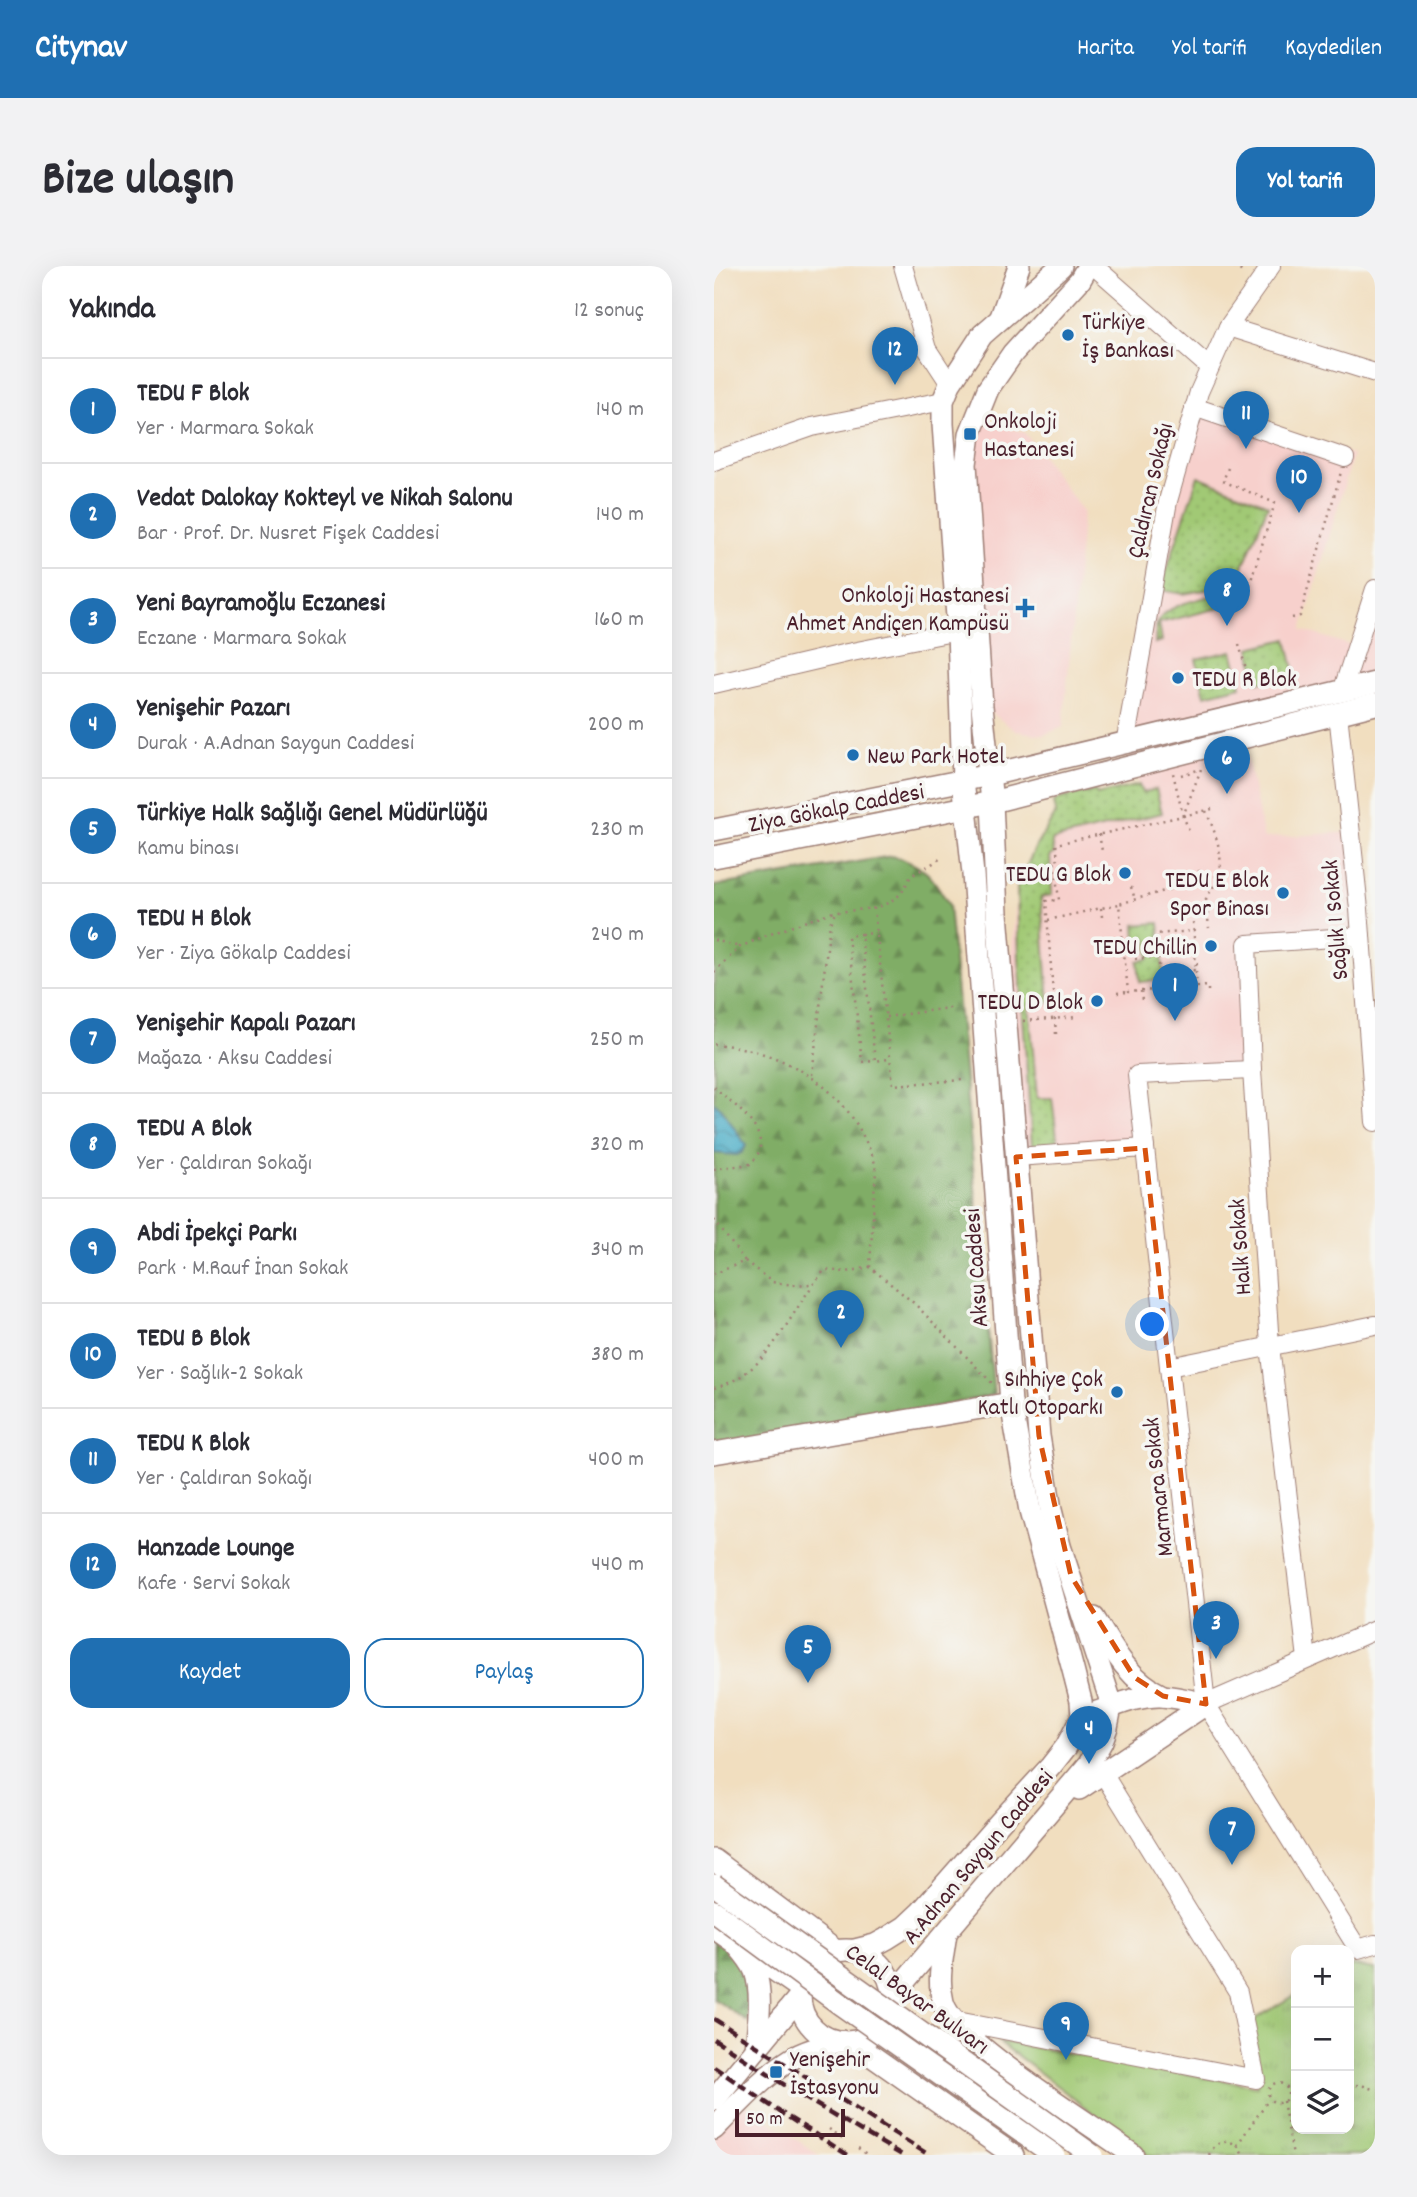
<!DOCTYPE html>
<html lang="tr">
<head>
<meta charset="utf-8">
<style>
  :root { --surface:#fff; --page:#f2f2f3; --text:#2b2b33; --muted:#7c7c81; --line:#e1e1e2; --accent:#1f6fb2 }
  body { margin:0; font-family:Dekko,sans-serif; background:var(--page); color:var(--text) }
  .controls { position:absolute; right:21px; bottom:21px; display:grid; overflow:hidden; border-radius:14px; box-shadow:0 7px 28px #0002 }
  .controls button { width:63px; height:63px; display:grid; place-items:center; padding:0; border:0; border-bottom:2px solid var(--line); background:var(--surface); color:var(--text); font:35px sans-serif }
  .scale { position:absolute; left:21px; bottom:18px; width:110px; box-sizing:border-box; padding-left:7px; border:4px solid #4a1f2b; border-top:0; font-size:19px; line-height:24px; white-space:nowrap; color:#4a1f2b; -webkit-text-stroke:5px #f6f6f2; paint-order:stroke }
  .you { position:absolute; left:439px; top:1059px; width:24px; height:24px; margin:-18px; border:5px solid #fff; border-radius:50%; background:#1a73e8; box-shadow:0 0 0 10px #1a73e833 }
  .badge { display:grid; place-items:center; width:46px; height:46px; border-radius:50%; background:var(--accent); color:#fff; font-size:23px; font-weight:700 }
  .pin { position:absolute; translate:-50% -58px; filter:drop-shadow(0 2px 4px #0008) }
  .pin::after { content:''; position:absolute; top:37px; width:24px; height:21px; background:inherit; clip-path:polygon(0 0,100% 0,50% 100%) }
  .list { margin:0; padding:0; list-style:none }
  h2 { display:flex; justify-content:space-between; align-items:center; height:91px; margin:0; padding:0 28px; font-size:30px }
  h2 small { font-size:23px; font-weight:400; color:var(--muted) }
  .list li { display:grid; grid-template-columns:46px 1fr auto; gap:21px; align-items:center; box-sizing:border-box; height:105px; padding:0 28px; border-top:2px solid var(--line) }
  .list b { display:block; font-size:26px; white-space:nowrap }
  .list p { margin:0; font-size:23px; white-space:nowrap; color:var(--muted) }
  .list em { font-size:23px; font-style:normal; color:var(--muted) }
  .actions { display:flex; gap:14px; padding:21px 28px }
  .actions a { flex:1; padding:16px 0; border:2px solid var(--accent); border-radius:21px; text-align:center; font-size:24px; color:var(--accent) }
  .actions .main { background:var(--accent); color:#fff }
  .icon { flex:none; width:38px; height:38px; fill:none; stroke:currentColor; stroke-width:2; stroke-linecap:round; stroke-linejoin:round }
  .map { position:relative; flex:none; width:661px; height:1889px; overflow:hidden; border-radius:21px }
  header { display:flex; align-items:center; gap:42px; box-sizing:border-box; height:98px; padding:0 35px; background:var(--accent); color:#fff }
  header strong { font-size:33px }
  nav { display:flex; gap:38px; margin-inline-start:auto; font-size:24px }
  .intro { display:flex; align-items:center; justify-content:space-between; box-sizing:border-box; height:168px; padding:0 42px }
  h1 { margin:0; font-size:49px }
  .button { padding:18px 32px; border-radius:21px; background:var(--accent); color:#fff; font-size:24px; font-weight:700 }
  main { display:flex; gap:42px; padding:0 42px }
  aside { flex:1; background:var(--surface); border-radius:21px; box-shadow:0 7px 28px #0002 }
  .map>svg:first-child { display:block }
  .built { fill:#f7d0cc }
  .grass { fill:url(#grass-dots); stroke:#767450; stroke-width:2 }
  .forest { fill:url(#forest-firs); stroke:#656648; stroke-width:2 }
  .park { fill:url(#park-tufts); stroke:#767450; stroke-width:2 }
  .water { fill:url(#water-waves); stroke:#486678; stroke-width:2 }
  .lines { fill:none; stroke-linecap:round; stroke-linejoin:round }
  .minor-casing { stroke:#9e7e75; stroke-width:20 }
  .major-casing { stroke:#9e7e75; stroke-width:24 }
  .path { stroke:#9e7e75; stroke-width:2.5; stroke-dasharray:2 5; stroke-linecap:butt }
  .minor { stroke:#fff; stroke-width:18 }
  .major { stroke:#fff; stroke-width:21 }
  .rail { stroke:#4a1f2b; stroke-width:4.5; stroke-dasharray:10 5; stroke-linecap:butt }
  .major-bridge-casing { stroke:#9e7e75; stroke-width:24; stroke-linecap:butt }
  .major-bridge { stroke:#fff; stroke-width:21 }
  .marked { fill:none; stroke:#d8530f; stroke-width:5; stroke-dasharray:14 9; stroke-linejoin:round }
  .poi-dot { fill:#1f6fb2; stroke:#f6f6f2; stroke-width:2.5 }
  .labels { text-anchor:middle; stroke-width:7; stroke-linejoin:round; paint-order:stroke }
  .poi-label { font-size:24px; fill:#4a1f2b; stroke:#f6f6f2; text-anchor:end }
  .street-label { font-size:24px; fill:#4a1f2b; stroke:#f6f6f2 }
</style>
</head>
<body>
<header>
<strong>Citynav</strong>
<nav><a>Harita</a><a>Yol tarifi</a><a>Kaydedilen</a></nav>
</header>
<div class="intro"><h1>Bize ulaşın</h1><a class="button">Yol tarifi</a></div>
<main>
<aside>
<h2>Yakında<small>12 sonuç</small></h2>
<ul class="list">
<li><span class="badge">1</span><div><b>TEDU F Blok</b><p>Yer · Marmara Sokak</p></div><em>140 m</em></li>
<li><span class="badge">2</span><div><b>Vedat Dalokay Kokteyl ve Nikah Salonu</b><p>Bar · Prof. Dr. Nusret Fişek Caddesi</p></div><em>140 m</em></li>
<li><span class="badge">3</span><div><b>Yeni Bayramoğlu Eczanesi</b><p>Eczane · Marmara Sokak</p></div><em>160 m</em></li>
<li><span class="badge">4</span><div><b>Yenişehir Pazarı</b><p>Durak · A.Adnan Saygun Caddesi</p></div><em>200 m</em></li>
<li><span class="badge">5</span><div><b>Türkiye Halk Sağlığı Genel Müdürlüğü</b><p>Kamu binası</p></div><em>230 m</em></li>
<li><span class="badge">6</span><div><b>TEDU H Blok</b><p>Yer · Ziya Gökalp Caddesi</p></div><em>240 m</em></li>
<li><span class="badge">7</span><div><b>Yenişehir Kapalı Pazarı</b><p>Mağaza · Aksu Caddesi</p></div><em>250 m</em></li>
<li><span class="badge">8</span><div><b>TEDU A Blok</b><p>Yer · Çaldıran Sokağı</p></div><em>320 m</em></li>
<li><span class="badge">9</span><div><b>Abdi İpekçi Parkı</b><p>Park · M.Rauf İnan Sokak</p></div><em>340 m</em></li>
<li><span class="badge">10</span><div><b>TEDU B Blok</b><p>Yer · Sağlık-2 Sokak</p></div><em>380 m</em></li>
<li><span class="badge">11</span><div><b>TEDU K Blok</b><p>Yer · Çaldıran Sokağı</p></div><em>400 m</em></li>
<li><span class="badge">12</span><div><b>Hanzade Lounge</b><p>Kafe · Servi Sokak</p></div><em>440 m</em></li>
</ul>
<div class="actions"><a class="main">Kaydet</a><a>Paylaş</a></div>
</aside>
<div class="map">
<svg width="661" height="1889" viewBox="0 0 661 1889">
  <defs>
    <pattern id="grass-dots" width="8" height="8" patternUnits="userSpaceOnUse" patternTransform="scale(1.75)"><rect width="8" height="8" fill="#a1c975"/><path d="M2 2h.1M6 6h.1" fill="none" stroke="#8cac65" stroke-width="1.8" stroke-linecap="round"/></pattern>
    <pattern id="forest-firs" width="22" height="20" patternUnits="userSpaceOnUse" patternTransform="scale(1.75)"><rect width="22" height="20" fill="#80ad66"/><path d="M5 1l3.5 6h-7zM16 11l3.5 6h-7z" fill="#6b8c54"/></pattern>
    <pattern id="park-tufts" width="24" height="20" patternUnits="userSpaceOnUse" patternTransform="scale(1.75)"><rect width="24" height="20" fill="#a1c975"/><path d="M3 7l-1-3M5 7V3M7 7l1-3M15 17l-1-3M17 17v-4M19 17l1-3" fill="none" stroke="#8cac65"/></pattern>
    <pattern id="water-waves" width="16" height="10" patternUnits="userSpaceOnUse" patternTransform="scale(1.75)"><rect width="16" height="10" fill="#47acc6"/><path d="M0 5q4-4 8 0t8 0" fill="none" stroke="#3d8ba1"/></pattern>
  </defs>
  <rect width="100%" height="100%" fill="#f6f6f2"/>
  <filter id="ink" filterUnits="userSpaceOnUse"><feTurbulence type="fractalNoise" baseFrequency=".0143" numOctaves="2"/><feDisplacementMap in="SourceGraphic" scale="14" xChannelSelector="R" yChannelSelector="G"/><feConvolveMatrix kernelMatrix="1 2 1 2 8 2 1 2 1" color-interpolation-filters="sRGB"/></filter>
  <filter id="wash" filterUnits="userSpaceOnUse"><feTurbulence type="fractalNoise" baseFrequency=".00686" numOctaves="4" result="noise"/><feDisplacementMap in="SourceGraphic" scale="28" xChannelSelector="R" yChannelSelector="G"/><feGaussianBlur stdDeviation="1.57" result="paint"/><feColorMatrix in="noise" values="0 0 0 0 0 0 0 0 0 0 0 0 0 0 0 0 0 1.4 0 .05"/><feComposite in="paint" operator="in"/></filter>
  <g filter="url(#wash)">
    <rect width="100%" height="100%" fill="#f1debf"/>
    <!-- built -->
    <g class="built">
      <path d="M488 140 639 189 588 364 642 381 661 334V418L421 484 427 497 529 472 550 572 637 566 647 670 533 678 538 804 423 809 431 882 302 891 292 756 303 621 322 580 342 547 340 536 348 532 381 525 383 529 425 519 420 500 414 484 452 277Z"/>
      <path d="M261 152 310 166 369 245 349 461 329 469 302 465 268 440Z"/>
      <path d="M27 1835 105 1889H0V1863Z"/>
    </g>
    <!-- grass -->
    <g class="grass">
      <path d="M484 210 554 239 522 318 469 328 446 324Z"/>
      <path d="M506 328 509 341 445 357 448 375 441 377C442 370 441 361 444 355 454 338 489 332 506 328Z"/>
      <path d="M573 373 581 408 544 416 536 382Z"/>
      <path d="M518 385 527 420 491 429 482 393Z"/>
      <path d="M425 519 428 527 442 523 448 547 338 574 340 588 336 590 338 629 327 631 335 736 315 738 323 832H338L344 879 318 881 305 691 303 621 322 580 342 547 340 536 348 532 381 525 383 529Z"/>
      <path d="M445 657 450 714 426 716 424 695 435 693 433 673 422 674 421 659Z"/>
    </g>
    <!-- forest -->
    <g class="forest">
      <path d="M178 590C212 600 218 609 235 639L280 1129 0 1186V620Z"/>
      <path d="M0 1671C33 1694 33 1719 34 1756L0 1733Z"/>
    </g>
    <!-- park -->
    <path class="park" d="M635 1699 661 1703V1889H434L284 1775 543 1820 536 1756 582 1728V1863H635Z"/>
    <!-- water -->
    <path class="water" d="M0 836 8 844 32 879 29 886 23 889 0 887Z"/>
  </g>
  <g filter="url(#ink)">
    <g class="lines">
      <defs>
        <g id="minor">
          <path d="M189 0 213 83 236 118"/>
          <path d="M380 0 495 101"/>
          <path d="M514 61 661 107"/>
          <path d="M480 141 631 192"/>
          <path d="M0 195 98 161 229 135"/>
          <path d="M0 418 133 387 244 365"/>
          <path d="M628 426 661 323"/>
          <path d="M624 447 645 643 661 856"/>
          <path d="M411 478 454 235 485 126 514 61 557 0"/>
          <path d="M538 804 423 809 492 1438 644 1683 661 1678"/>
          <path d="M302 891 431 882"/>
          <path d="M455 1101 661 1059"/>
          <path d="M593 1393 556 1080 538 804 533 678 647 670"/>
          <path d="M492 1438 661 1364"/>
          <path d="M238 1754 542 1813 524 1726 388 1506"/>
        </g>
        <g id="major">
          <path d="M287 51 305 0"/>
          <path d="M0 564 276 509 661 417"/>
          <path d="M0 591 278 536 661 438"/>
          <path d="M0 1187 297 1137"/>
          <path d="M380 1352C399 1384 415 1414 449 1430"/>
          <path d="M383 1446C404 1439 425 1429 448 1430 463 1431 478 1435 492 1438"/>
          <path d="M365 1523 492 1438"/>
          <path d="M0 1594 122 1685"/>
          <path d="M0 1662 86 1722"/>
          <path d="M232 1667C229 1690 223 1713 229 1736 239 1775 381 1860 419 1889"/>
          <path d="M22 1678C29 1686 37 1695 41 1705 49 1728 44 1759 42 1783"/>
          <path d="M141 1684 161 1679 172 1673 191 1661 207 1646 285 1557 337 1500 352 1481 368 1451 367 1435 359 1404 316 1245 297 1137 259 608 249 514 244 365 229 158V135L236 118 268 69 347 0"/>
          <circle cx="132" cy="1730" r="46"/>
          <path d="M178 1730 375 1498 388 1475 393 1461 397 1441 395 1430 346 1280 337 1244 325 1170 283 647 278 536 268 440 252 198 256 168 274 123 299 87 366 14 374 0"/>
          <path d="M138 1776 299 1889"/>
          <path d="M0 1834 86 1730"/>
          <path d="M0 1863C24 1838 50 1810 79 1792 94 1783 111 1780 127 1775"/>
        </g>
      </defs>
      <!-- minor casing -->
      <use href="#minor" class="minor-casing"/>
      <!-- major casing -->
      <use href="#major" class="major-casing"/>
      <!-- path -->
      <g class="path">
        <path d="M520 0 531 8"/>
        <path d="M514 202 509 215 561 237 534 324 518 329 520 339"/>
        <path d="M578 352 586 350 627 206"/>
        <path d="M525 378 536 417 582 413 583 416"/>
        <path d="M467 509 487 503 469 550 475 564"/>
        <path d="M492 545C501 566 509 586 506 609L405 638 414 726 483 721 479 655 506 609H510"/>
        <path d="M469 550 498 543"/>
        <path d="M385 568 388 585"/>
        <path d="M485 604 487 614"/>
        <path d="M417 621 421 633"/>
        <path d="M492 633 495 662"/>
        <path d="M160 642 179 819 248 814"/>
        <path d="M387 642 388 651"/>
        <path d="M334 654 405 638"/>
        <path d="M163 667 147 668 161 795 175 793"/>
        <path d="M147 668 134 670 148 796 161 795"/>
        <path d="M0 674 26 681"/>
        <path d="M444 691 446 707 482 704"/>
        <path d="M421 693 444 691 442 668 480 665"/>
        <path d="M482 698H489"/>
        <path d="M0 706 26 681 51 670 115 647 160 642 174 637 187 628 197 610 226 593"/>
        <path d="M483 721 494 720V730"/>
        <path d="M461 723 463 738"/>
        <path d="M427 725 428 735"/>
        <path d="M403 727 414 726"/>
        <path d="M172 751 241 741"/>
        <path d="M309 755 363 751"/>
        <path d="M342 768 332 635 345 634 340 594 344 593 342 578 469 550 459 507"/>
        <path d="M0 778C63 783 124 815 151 874 155 882 160 891 161 899 163 909 160 921 160 931 159 955 157 978 156 1001L201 1038 278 1117"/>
        <path d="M98 809 116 657 121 647"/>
        <path d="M0 821C19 838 67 871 36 898L0 903"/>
        <path d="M0 954 31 995 0 1008"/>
        <path d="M31 995 58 1016 79 1019 97 1018"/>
        <path d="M0 1122C58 1107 74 1045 111 1004L133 1006 156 1001"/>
        <circle cx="564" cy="1827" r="10"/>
        <path d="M635 1818 650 1820 661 1824"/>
        <path d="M572 1821 582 1820"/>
        <path d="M569 1835 579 1889"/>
        <path d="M115 1863 130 1873"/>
        <path d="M523 1879 555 1833"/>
        <path d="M144 1882 154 1889"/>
        <path d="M495 1889C500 1877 511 1872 523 1879L529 1889"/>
      </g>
      <!-- minor -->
      <use href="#minor" class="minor"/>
      <!-- major -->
      <use href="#major" class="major"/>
      <!-- rail -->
      <g class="rail">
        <path d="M0 1753 215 1889"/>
        <path d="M0 1773 86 1829 188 1889"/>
        <path d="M0 1801 66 1846 134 1889"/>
      </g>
      <defs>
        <g id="major-bridge">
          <path d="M0 1619 378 1889"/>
          <path d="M0 1645 126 1738 340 1889"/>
        </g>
      </defs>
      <!-- major-bridge casing -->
      <use href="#major-bridge" class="major-bridge-casing"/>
      <!-- major-bridge -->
      <use href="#major-bridge" class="major-bridge"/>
    </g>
  </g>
  <!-- marked area -->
  <path class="marked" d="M431 882 492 1438 449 1430 420 1411 357 1310 325 1170 302 891Z"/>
  <!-- markers -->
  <g class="poi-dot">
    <circle cx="354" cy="69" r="7"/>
    <rect x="249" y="161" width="14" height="14" rx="3.5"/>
    <path d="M307.5 331.5h7v7h7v7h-7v7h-7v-7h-7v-7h7z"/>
    <circle cx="464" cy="412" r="7"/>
    <circle cx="139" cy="489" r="7"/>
    <circle cx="411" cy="607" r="7"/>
    <circle cx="569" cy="627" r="7"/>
    <circle cx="497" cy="680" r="7"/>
    <circle cx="383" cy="735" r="7"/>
    <circle cx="403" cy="1126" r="7"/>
    <rect x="55" y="1799" width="14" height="14" rx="3.5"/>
  </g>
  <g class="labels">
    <!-- poi labels -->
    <g class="poi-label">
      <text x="368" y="63" text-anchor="start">Türkiye<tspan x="368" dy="28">İş Bankası</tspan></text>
      <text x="270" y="162" text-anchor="start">Onkoloji<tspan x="270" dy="28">Hastanesi</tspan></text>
      <text x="295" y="336">Onkoloji Hastanesi<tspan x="295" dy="28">Ahmet Andiçen Kampüsü</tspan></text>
      <text x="478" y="420" text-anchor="start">TEDU R Blok</text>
      <text x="153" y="497" text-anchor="start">New Park Hotel</text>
      <text x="397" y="615">TEDU G Blok</text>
      <text x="555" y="621">TEDU E Blok<tspan x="555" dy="28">Spor Binası</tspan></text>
      <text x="483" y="688">TEDU Chillin</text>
      <text x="369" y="743">TEDU D Blok</text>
      <text x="389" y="1120">Sıhhiye Çok<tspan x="389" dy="28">Katlı Otoparkı</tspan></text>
      <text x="76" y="1800" text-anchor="start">Yenişehir<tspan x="76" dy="28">İstasyonu</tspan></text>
    </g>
    <!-- street labels -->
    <g class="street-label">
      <text transform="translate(435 224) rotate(-77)" y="8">Çaldıran Sokağı</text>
      <text transform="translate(122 541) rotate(-11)" y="8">Ziya Gökalp Caddesi</text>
      <text transform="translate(620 654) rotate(-95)" y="8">Sağlık 1 Sokak</text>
      <text transform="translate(525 981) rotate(-94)" y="8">Halk Sokak</text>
      <text transform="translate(261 1002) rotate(-94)" y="8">Aksu Caddesi</text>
      <text transform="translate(443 1221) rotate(-96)" y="8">Marmara Sokak</text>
      <text transform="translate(263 1590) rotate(-50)" y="8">A.Adnan Saygun Caddesi</text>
      <text transform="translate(204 1732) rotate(36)" y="8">Celal Bayar Bulvarı</text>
    </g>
  </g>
</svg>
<div class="controls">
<button>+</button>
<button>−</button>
<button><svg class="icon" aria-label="layers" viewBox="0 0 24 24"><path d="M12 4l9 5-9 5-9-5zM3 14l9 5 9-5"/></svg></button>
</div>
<div class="scale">50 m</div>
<div class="you"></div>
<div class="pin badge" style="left:461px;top:755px">1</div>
<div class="pin badge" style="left:127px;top:1082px">2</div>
<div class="pin badge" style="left:502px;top:1393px">3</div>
<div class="pin badge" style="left:375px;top:1498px">4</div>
<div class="pin badge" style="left:94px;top:1417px">5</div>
<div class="pin badge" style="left:513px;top:528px">6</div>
<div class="pin badge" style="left:518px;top:1599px">7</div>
<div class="pin badge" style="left:513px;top:360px">8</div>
<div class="pin badge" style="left:352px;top:1794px">9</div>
<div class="pin badge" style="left:585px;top:247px">10</div>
<div class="pin badge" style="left:532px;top:183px">11</div>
<div class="pin badge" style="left:181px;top:119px">12</div>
</div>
</main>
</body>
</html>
